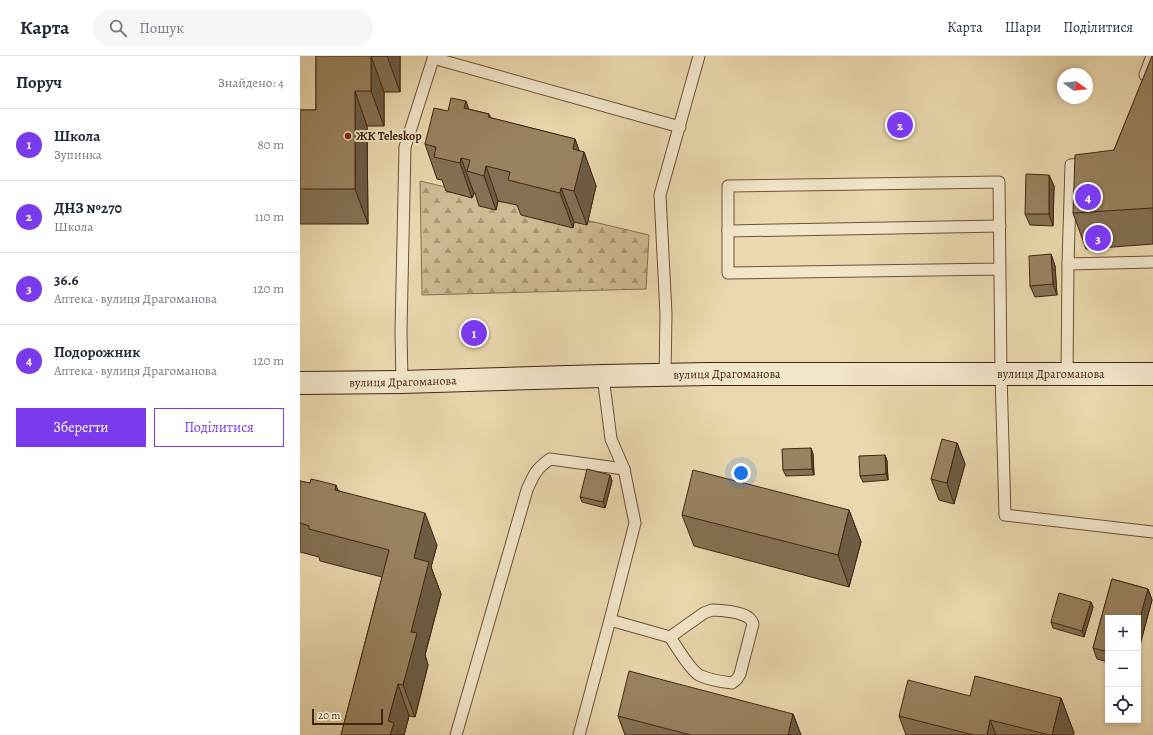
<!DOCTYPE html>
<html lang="uk">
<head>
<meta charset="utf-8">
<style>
  :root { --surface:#fff; --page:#f6f6f7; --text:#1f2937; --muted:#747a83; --line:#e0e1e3; --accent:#7c3aed }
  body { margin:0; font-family:Alegreya,serif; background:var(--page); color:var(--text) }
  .controls { position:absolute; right:12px; bottom:12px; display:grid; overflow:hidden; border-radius:0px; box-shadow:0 2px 6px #0003 }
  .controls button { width:36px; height:36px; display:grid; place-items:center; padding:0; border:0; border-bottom:1px solid var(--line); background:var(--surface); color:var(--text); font:20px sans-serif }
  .compass { position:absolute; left:757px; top:12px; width:36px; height:36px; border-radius:50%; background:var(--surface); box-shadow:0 2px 6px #0003; rotate:105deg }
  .scale { position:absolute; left:12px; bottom:10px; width:71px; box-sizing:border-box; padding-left:4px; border:2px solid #42260e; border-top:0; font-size:11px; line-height:14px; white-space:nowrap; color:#42260e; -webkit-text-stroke:3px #f2e6ca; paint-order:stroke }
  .you { position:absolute; left:441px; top:417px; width:14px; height:14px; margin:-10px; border:3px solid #fff; border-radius:50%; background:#1a73e8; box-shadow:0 0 0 6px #1a73e833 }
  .badge { display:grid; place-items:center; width:26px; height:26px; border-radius:50%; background:var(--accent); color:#fff; font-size:13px; font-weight:700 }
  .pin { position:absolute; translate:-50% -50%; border:2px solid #fff; box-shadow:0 1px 4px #0006 }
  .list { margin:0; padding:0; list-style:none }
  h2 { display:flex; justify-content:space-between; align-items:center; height:52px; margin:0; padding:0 16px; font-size:17px }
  h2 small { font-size:13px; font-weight:400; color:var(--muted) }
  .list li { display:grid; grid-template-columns:26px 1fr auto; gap:12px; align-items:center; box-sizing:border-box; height:72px; padding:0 16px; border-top:1px solid var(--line) }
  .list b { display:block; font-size:15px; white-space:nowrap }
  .list p { margin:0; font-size:13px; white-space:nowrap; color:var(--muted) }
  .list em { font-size:13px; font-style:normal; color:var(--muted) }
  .actions { display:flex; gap:8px; padding:12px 16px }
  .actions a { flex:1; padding:9px 0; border:1px solid var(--accent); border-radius:0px; text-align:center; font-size:14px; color:var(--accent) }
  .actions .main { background:var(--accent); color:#fff }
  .icon { flex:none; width:22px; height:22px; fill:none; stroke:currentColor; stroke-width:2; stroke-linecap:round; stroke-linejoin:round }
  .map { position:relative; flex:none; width:853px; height:679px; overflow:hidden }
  header { display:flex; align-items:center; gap:24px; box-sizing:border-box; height:56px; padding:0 20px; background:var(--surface); border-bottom:1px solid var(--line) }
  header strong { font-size:19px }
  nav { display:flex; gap:22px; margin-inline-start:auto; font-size:14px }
  .search { width:280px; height:36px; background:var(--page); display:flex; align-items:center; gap:10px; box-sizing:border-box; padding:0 14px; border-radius:22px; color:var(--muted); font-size:15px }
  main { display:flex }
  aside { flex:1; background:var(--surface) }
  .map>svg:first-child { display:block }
  .forest { fill:url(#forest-firs); stroke:#887050 }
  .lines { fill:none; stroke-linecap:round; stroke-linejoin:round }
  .lane-casing { stroke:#6c5236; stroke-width:13 }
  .secondary-casing { stroke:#42260e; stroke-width:24 }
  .lane { stroke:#f2e6ca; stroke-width:11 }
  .secondary { stroke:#f2e6ca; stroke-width:22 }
  .wall { fill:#847153; stroke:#42260e }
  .shaded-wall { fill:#6c5c44; stroke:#42260e }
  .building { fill:#9a8361; stroke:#42260e }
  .poi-dot { fill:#8f2418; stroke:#f2e6ca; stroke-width:1.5 }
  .labels { text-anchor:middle; stroke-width:4; stroke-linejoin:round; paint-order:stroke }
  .poi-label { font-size:12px; font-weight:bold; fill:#42260e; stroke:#f2e6ca; text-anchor:start }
  .street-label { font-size:12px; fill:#42260e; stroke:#f2e6ca }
</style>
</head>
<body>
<header>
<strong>Карта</strong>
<div class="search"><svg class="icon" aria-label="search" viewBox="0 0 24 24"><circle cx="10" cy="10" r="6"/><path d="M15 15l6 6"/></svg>Пошук</div>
<nav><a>Карта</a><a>Шари</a><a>Поділитися</a></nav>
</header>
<main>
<aside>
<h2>Поруч<small>Знайдено: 4</small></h2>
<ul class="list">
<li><span class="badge">1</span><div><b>Школа</b><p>Зупинка</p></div><em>80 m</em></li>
<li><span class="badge">2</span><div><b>ДНЗ №270</b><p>Школа</p></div><em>110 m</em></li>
<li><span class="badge">3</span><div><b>36.6</b><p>Аптека · вулиця Драгоманова</p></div><em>120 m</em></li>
<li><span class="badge">4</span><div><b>Подорожник</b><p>Аптека · вулиця Драгоманова</p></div><em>120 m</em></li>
</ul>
<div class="actions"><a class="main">Зберегти</a><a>Поділитися</a></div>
</aside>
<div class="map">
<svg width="853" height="679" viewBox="0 0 853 679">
  <defs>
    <pattern id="forest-firs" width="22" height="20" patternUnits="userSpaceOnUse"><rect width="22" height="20" fill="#ceba93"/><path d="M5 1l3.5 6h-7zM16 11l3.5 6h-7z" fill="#a99776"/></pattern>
  </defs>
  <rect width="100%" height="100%" fill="#ebd8ae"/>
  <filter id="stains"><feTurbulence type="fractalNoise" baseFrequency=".005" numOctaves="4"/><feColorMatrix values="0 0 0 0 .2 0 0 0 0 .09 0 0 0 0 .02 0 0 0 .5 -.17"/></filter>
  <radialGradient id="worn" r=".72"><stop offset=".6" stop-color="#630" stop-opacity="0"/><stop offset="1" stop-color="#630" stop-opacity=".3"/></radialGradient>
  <!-- forest -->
  <path class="forest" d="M120 125 349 179 346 233 122 239Z"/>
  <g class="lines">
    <defs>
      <g id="lane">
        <path d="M133 2 380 71"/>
        <path d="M845 19 852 0"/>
        <path d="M789 107 771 109 768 208 853 206"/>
        <path d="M428 175 700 170"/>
        <path d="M700 213 428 217V130L699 126 701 318 705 459 853 476"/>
        <path d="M767 318 768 208"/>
        <path d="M365 319 366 258 360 139 399 0"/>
        <path d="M102 326 101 275 105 91 134 0"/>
        <path d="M412 554C422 554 442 556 449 562 451 563 452 566 453 568L440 618 437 623 432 627C423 626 407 623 399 619 390 614 376 590 370 581L404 557Z"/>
        <path d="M310 564 370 581"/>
        <path d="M156 679 227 434C234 418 236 413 250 403L324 413"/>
        <path d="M279 679 310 564 335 467 324 413 311 383 303 320"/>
      </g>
      <g id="secondary">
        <path id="s1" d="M0 327 102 326 303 320 409 318H853"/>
      </g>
    </defs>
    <!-- lane casing -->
    <use href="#lane" class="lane-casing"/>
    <!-- secondary casing -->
    <use href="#secondary" class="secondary-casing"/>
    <!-- lane -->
    <use href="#lane" class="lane"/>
    <!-- secondary -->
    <use href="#secondary" class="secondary"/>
  </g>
  <!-- wall -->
  <g class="wall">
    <path d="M16 0H100V36H84V70H67L68 168H0V54H16Z"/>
    <path d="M853 0V188L786 193 773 157 814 94Z"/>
    <path d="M168 53 189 58 191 62 275 83 279 95 284 96 296 130 287 169 274 166 273 172 221 159 217 149 198 145 196 154 179 150 175 137H174L172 142 146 135 142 124 137 123 125 88 148 55Z"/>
    <path d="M749 119 754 130 753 170 730 169 725 158Z"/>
    <path d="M751 198 755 210 757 239 735 241 730 230Z"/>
    <path d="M657 387 665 408 654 448 639 444 631 423Z"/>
    <path d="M511 392 513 398 514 419 486 420 483 414Z"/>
    <path d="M585 399 587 405 588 424 563 426 560 420Z"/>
    <path d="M310 419 312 425 305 452 282 446 280 441Z"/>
    <path d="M0 425 38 434 137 489 131 511 141 538 125 599 128 609 115 661 109 660 104 679H41L82 521 20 505 19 501 0 496Z"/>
    <path d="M549 454 561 486 549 531 394 490 382 459Z"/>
    <path d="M812 523 848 533 852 544 838 596V562H808V606L797 603 793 592Z"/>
    <path d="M791 546 793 551 784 581 753 572 751 566Z"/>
    <path d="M670 640 761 642 774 677 773 679H606L599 660Z"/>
    <path d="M493 658 501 679H325L318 660Z"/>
  </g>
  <!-- shaded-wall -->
  <g class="shaded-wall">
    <path d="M71 0 84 36V70L71 35Z"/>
    <path d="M87 0H100V36Z"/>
    <path d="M55 35 67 70 68 168 55 133Z"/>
    <path d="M166 45 178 80 164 52Z"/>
    <path d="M275 83 282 102 284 96 296 130 287 169 274 135 273 93Z"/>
    <path d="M161 102 174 137 172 142 160 107Z"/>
    <path d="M186 110 198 145 196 154 184 120Z"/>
    <path d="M749 119 754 130 753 170 749 158Z"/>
    <path d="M261 132 274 166 273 172 260 137Z"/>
    <path d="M751 198 755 210 757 239 753 228Z"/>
    <path d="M657 387 665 408 654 448 647 427Z"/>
    <path d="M511 392 513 398 514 419 512 413Z"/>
    <path d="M585 399 587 405 588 424 586 418Z"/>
    <path d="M310 419 312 425 305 452 303 446Z"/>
    <path d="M36 429 48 461 35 434Z"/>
    <path d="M549 454 561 486 549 531 538 499Z"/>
    <path d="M125 457 137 489 131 511 141 538 125 599 128 609 115 661 103 629 111 576 114 502Z"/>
    <path d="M848 533 852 544 838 596V569Z"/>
    <path d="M791 546 793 551 784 581 782 575Z"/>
    <path d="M98 628 109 660 104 679H90L88 665Z"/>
    <path d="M761 642 774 677 773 679H752Z"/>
    <path d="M493 658 501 679H488Z"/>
    <path d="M690 664 696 679H687Z"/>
  </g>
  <!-- building -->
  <g class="building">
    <path d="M16 0H87H71V35H55V133H0V54H16Z"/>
    <path d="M852 0H853V152L773 157 775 99 814 94Z"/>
    <path d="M151 42 166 45 164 52 189 58 188 61 275 83 273 93 284 96 274 135 261 132 260 137 208 124 210 116 186 110 184 120 167 115 170 104 161 102 160 107 134 101 136 91 125 88 134 52 148 55Z"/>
    <path d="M726 118 749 119V158H725Z"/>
    <path d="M751 198 753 228 730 230 729 200Z"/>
    <path d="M642 383 657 387 647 427 631 423Z"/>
    <path d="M511 392 512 413 483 414 482 393Z"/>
    <path d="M585 399 586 418 560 420 559 400Z"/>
    <path d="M287 413 310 419 303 446 280 441Z"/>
    <path d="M393 414 549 454 538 499 382 459Z"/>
    <path d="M11 423 36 429 35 434 125 457 114 502 129 506 111 576 117 577 103 629 98 628 88 665 94 667 90 679H41L89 494 9 473V470L0 467V425L10 427Z"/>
    <path d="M812 523 848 533 838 569V562H808V596L793 592Z"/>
    <path d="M759 537 791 546 782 575 751 566Z"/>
    <path d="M329 615 493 658 488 679H391L318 660Z"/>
    <path d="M675 620 761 642 752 679H750L690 664 687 679H674L599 660 608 624 670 640Z"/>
  </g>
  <!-- markers -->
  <circle class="poi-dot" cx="48" cy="80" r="4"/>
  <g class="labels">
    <!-- poi labels -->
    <g class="poi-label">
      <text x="56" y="84">ЖК Teleskop</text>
    </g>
    <!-- street labels -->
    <g class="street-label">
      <text dy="4" stroke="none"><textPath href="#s1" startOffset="751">вулиця Драгоманова</textPath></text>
      <text dy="4" stroke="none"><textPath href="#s1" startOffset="427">вулиця Драгоманова</textPath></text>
      <text dy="4" stroke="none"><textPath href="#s1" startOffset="103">вулиця Драгоманова</textPath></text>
    </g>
  </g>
  <rect width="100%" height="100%" filter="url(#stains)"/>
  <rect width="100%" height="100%" fill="url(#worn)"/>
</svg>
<div class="controls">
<button>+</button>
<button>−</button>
<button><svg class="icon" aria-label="locate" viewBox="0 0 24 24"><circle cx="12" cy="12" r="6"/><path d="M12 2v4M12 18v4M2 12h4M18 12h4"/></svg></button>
</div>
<svg class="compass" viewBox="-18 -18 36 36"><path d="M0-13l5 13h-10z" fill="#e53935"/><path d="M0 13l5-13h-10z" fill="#747a83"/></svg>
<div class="scale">20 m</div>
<div class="you"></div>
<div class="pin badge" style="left:174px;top:277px">1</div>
<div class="pin badge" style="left:600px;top:69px">2</div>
<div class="pin badge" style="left:798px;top:182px">3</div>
<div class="pin badge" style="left:788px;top:141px">4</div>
</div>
</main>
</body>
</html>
